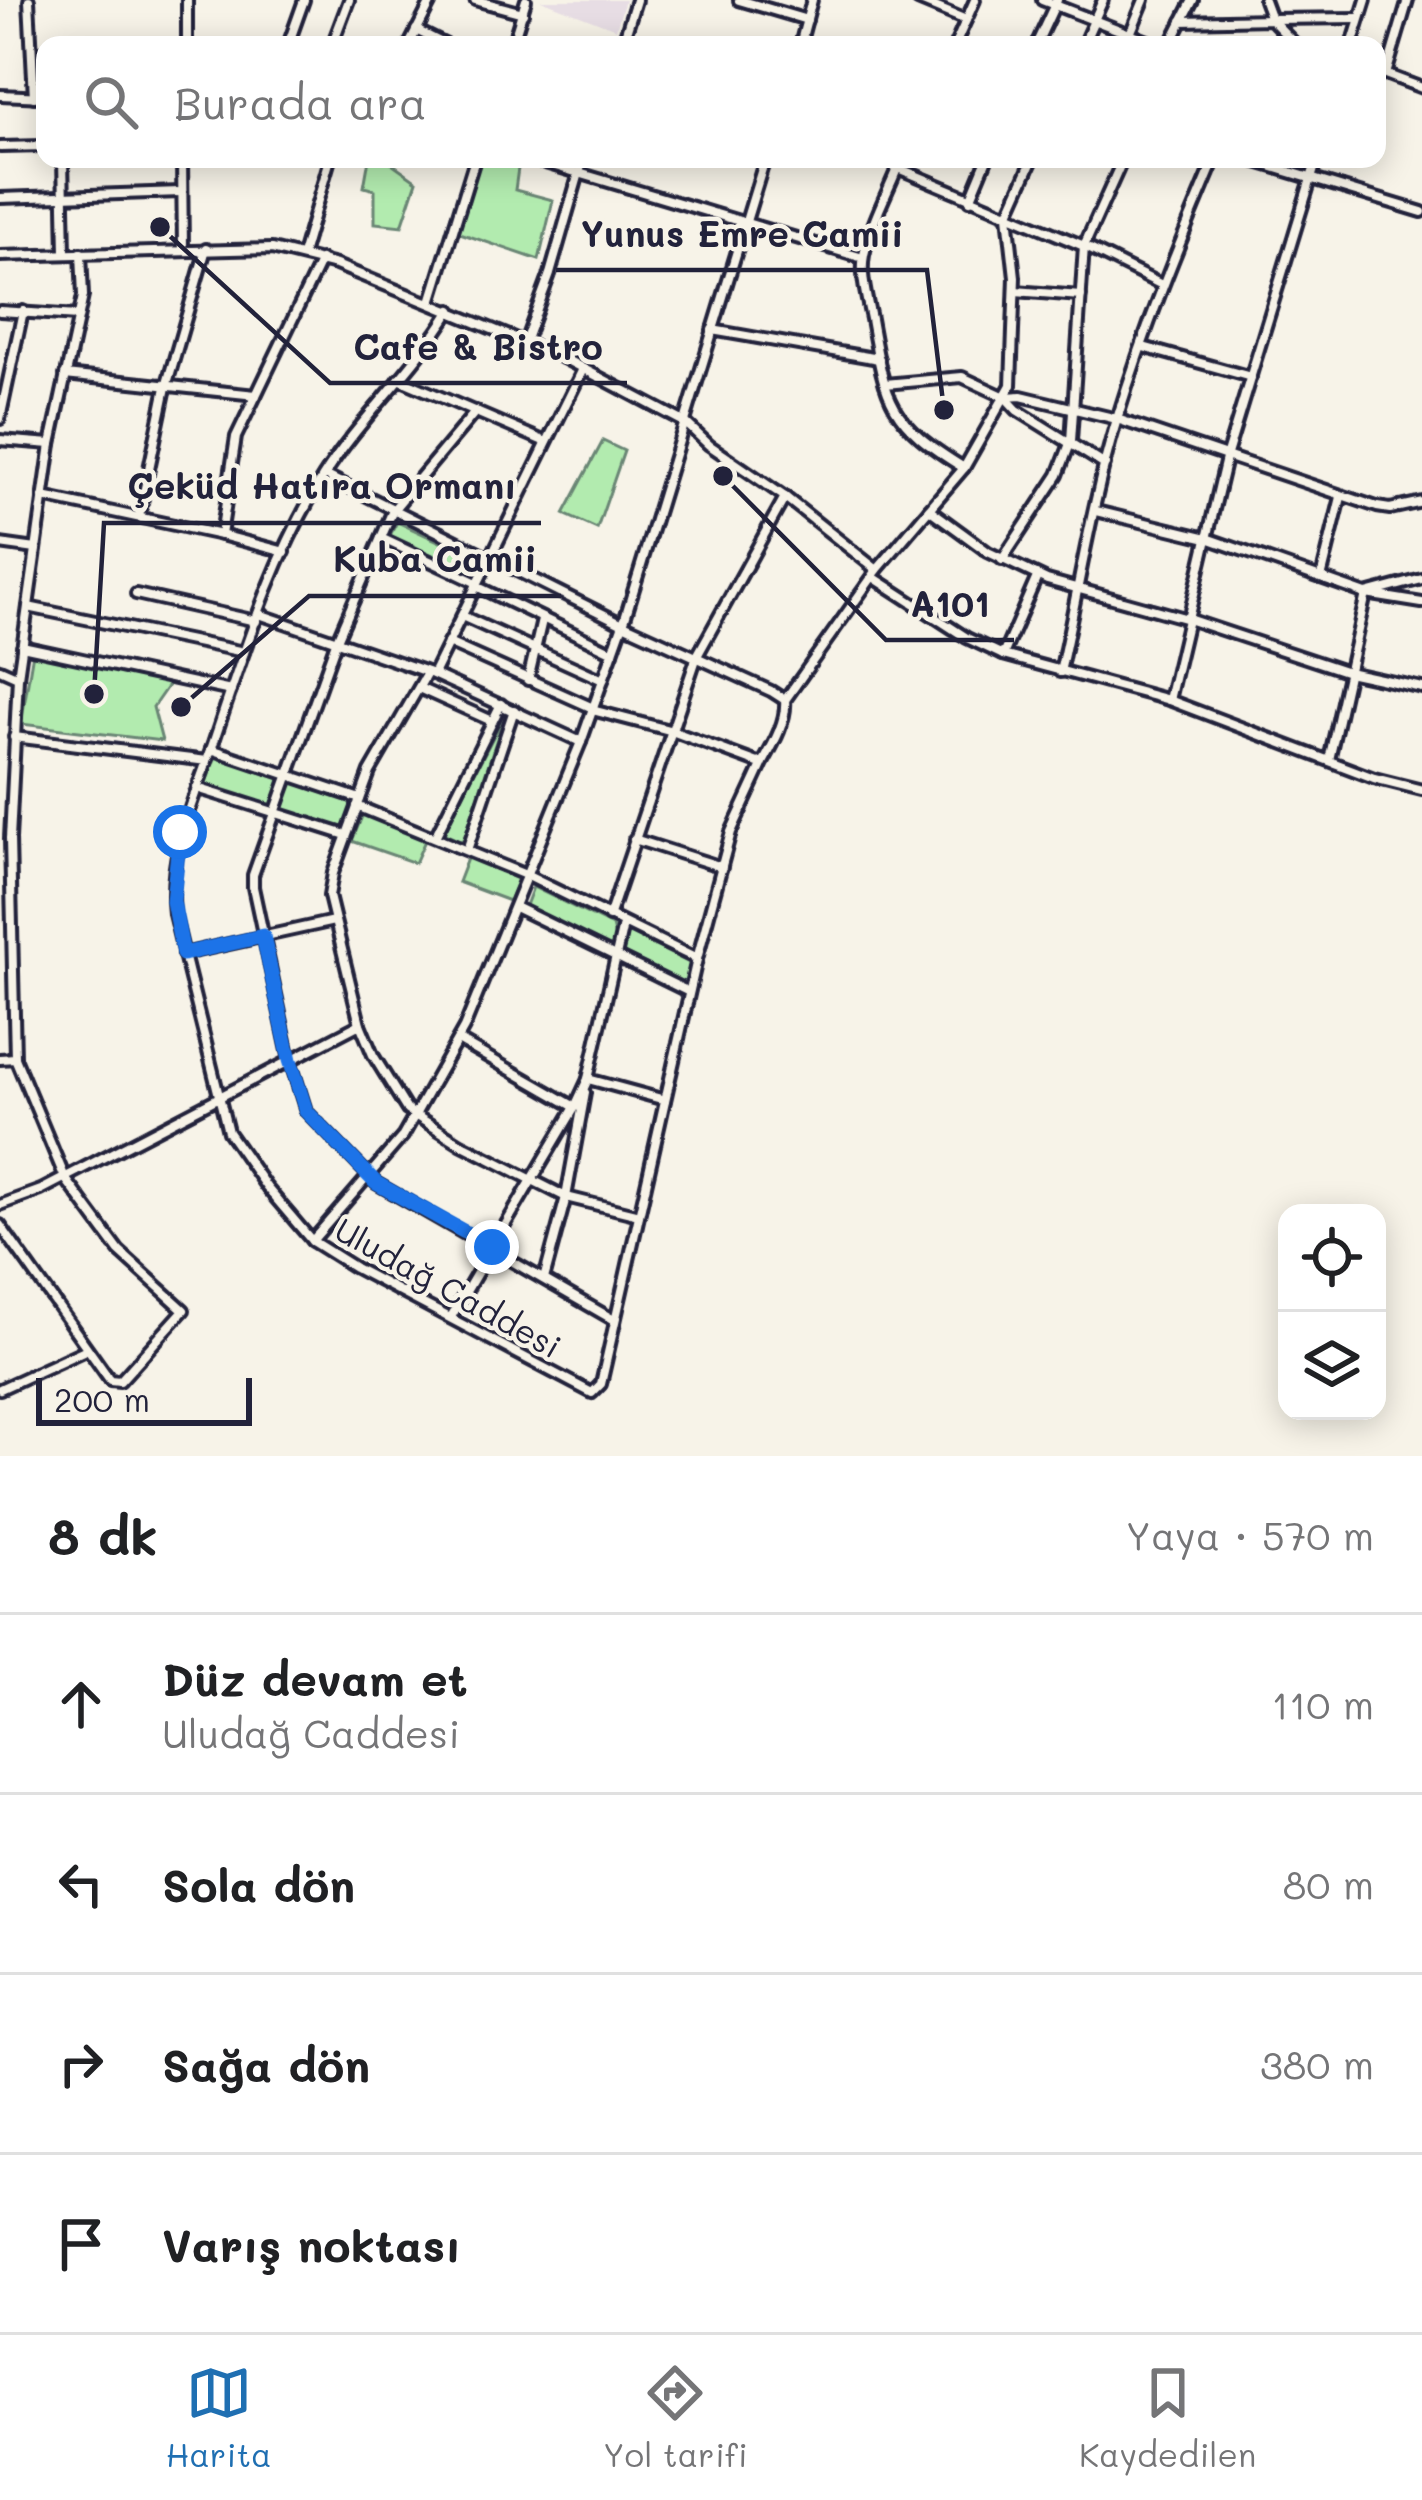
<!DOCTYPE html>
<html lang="tr">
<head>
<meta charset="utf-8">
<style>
  :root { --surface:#fff; --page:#f6f6f6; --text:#202124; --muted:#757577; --line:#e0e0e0; --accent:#1f6fb2 }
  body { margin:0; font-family:Mali,sans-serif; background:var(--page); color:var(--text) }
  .controls { position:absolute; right:36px; bottom:36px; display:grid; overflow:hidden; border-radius:24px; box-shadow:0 6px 30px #0003 }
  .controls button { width:108px; height:108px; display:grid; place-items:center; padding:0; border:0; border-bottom:3px solid var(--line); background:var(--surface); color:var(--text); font:60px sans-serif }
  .scale { position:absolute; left:36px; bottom:30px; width:216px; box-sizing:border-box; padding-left:12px; border:6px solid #22223b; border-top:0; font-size:33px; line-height:42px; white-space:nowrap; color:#22223b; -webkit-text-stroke:9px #f7f3e8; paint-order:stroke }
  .stop { position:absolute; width:36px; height:36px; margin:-27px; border:9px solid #1a73e8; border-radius:50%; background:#fff }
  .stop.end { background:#1a73e8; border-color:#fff; box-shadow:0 3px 12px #0008 }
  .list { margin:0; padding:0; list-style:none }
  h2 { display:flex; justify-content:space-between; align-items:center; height:156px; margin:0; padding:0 48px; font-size:51px }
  h2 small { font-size:39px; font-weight:400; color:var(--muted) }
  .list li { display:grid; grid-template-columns:78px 1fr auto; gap:36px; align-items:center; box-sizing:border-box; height:180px; padding:0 48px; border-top:3px solid var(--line) }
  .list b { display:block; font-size:45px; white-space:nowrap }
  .list p { margin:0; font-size:39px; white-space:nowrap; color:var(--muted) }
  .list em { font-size:39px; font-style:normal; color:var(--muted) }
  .icon { flex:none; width:66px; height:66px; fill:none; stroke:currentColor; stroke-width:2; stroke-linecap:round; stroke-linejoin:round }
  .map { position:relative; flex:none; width:1422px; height:1456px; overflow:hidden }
  .search { position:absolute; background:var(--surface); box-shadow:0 6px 30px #0003; left:36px; right:36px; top:36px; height:132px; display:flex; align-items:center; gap:30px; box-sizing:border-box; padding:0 42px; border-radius:24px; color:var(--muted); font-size:45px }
  .sheet { height:876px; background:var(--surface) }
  nav { display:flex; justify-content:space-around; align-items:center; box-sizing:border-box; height:168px; border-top:3px solid var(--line); background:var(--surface); font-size:33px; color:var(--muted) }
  nav a { display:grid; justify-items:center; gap:6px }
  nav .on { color:var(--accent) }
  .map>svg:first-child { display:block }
  .built { fill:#e7dde4 }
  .green { fill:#b2ebaf; stroke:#6a8675; stroke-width:3 }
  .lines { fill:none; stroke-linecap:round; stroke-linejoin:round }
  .minor-casing { stroke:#22223b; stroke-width:16 }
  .minor { stroke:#f7f3e8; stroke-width:8 }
  .route { stroke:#1a73e8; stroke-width:15 }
  .labels { text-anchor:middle; stroke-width:9; stroke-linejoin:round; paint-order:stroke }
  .street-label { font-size:33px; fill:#22223b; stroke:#f7f3e8 }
  .leader { fill:none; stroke:#22223b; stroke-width:4.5 }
  .callout-dot { fill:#22223b; stroke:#f7f3e8; stroke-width:4.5 }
  .callout-label { font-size:36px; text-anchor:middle; font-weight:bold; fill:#22223b; stroke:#f7f3e8; stroke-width:9; stroke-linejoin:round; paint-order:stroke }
</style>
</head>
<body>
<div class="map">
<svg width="1422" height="1456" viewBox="0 0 1422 1456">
  <rect width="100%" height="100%" fill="#f7f3e8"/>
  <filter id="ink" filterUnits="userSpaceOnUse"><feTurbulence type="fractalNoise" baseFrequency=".00833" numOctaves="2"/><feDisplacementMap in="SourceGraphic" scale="24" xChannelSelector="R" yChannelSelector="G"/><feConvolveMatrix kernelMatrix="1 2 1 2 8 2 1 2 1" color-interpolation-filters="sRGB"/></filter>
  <g filter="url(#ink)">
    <!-- built -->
    <path class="built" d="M541 0H625L616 29Z"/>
    <!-- green -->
    <g class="green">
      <path d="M369 159H386L417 181 402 226 375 223V190L364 187Z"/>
      <path d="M481 159 519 161 515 190 553 200 539 260 457 232Z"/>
      <path d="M603 441 624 451 597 529 564 514Z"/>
      <path d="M397 522 481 561 473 576 389 537Z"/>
      <path d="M33 652 171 681 153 707 162 741 21 724Z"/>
      <path d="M505 714 464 839 460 841 443 833Z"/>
      <path d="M215 756 282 777 272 805 206 787 203 781Z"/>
      <path d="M291 781 353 802 344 830 280 809Z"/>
      <path d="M363 814 426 838 415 863 352 841Z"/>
      <path d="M468 856 520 875 509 901 458 882Z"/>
      <path d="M533 887 612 926 616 942 612 950 525 908Z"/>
      <path d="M627 932 693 965 688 986 622 956Z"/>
    </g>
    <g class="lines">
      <defs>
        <g id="minor">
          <path d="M29 0 34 97"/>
          <path d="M475 0 523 13"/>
          <path d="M739 0 807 20"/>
          <path d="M918 0 966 20"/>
          <path d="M1042 0 1158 45"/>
          <path d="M1264 0 1271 19 1359 18"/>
          <path d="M1182 21 1271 19 1296 45"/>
          <path d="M416 30 446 45"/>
          <path d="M1130 34 1144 0"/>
          <path d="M187 45V0"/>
          <path d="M288 45 304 0"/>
          <path d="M332 45 349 0"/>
          <path d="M409 45 432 0"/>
          <path d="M512 45 526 0"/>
          <path d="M622 45 636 0"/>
          <path d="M800 45 812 0"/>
          <path d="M955 45 975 0"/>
          <path d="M1036 45 1057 0"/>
          <path d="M1083 45 1103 0"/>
          <path d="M1170 45 1193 0"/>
          <path d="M1352 45 1366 0"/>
          <path d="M1377 71 1422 88"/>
          <path d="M1386 74 1408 0"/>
          <path d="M0 95 45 97"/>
          <path d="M0 147 45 146"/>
          <path d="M63 159 65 253"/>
          <path d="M182 159 183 250"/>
          <path d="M532 159 863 258"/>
          <path d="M901 159C889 190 871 222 864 255 860 275 867 299 871 319 886 404 889 422 964 468"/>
          <path d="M1247 159 1422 212"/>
          <path d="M898 168 1084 246 1162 285"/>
          <path d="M0 198 181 192"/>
          <path d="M970 200 987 159"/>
          <path d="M302 255 330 159"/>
          <path d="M0 256 272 249 336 265 563 358 686 423 709 445 785 497 877 570"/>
          <path d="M1015 291 1081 296"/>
          <path d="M431 302 475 159"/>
          <path d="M451 310C414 370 361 417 323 477 273 557 245 649 215 738 196 796 167 851 174 914L228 1132 267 1188 312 1241 355 1268 592 1393 601 1384 697 959"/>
          <path d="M0 311 78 316"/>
          <path d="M712 330 879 359"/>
          <path d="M525 342 550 274 583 159"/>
          <path d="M1143 347 1251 377"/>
          <path d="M65 375 256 395"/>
          <path d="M399 379 546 442"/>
          <path d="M885 384 962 377 1005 397 1017 410 1105 465"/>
          <path d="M1007 397 1021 396 1117 419 1377 507 1390 509 1422 502"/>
          <path d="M476 411 393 510 336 642 253 875V887L290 1060 306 1111 376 1183 614 1320"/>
          <path d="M0 419 23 311"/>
          <path d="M0 440 51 444"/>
          <path d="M325 475 623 624 771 691 785 700C787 720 774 743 764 761L758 763 669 730 592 710"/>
          <path d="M43 497 221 535 285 552"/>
          <path d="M929 509 988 552 1047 580 1188 619 1348 672 1422 688"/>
          <path d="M1096 511 1207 538 1366 594 1422 579"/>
          <path d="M139 517 166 387 206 249"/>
          <path d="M221 535 236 437 321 260"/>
          <path d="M381 538 477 583"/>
          <path d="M0 544 36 549"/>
          <path d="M1002 560 1058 475 1071 441 1084 246 1123 159"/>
          <path d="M873 577 967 638 1003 655 1169 700 1374 778 1422 790"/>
          <path d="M1321 578 1341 497"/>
          <path d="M476 586 613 652"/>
          <path d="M136 594 256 621"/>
          <path d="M28 607 244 652"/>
          <path d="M259 614 433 674 581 742"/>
          <path d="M462 616 603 680"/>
          <path d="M448 643 593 708"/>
          <path d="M22 646 231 691"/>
          <path d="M1003 655 1037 577"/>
          <path d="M0 669 18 677"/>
          <path d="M1060 672C1079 588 1092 501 1117 419 1144 330 1179 244 1215 159"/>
          <path d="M427 673 370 772 333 873 329 896 360 1024 373 1055 407 1110 461 1144 566 1197 639 1215"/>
          <path d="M433 674 583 369"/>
          <path d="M528 680 542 620"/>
          <path d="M419 688 492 721"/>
          <path d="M785 700 877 570 964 468 1011 385 1015 277 1008 215 1033 159"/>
          <path d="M1169 700 1227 454 1317 159"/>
          <path d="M14 737 207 761"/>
          <path d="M211 749 360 799"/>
          <path d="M1329 760 1366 594 1422 603"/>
          <path d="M197 788 346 835"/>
          <path d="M357 806 528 876 697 959 731 832 763 763"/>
          <path d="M435 837 501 704"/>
          <path d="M634 839 722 867"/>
          <path d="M467 850 514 710"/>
          <path d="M515 907 689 992"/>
          <path d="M609 917 697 656 785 497"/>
          <path d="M183 954 334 921"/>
          <path d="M458 1040 575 1107"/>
          <path d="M0 1059 15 1058"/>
          <path d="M588 1079 665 1100"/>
          <path d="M0 1205 41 1190 360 1024"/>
          <path d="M0 1225 110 1380 120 1381 184 1310 119 1251 65 1178 15 1058 10 839 18 677 51 444 83 296 81 253"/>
          <path d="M312 1241 403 1136 464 1028 581 742 625 618 765 159"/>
          <path d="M544 1279 566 1197 585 1093"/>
          <path d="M451 1317 575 1107 588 1079 623 925"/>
          <path d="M0 1389 85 1350"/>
        </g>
      </defs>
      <!-- minor casing -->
      <use href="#minor" class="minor-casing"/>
      <!-- minor -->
      <use href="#minor" class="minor"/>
    </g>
  </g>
  <g class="lines" filter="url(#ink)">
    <!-- route -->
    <path class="route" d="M180 832 173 901 183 954 263 936 290 1060 306 1111 376 1183 492 1247"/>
  </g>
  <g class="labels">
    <!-- street labels -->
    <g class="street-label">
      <text transform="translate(448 1288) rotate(29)" y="12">Uludağ Caddesi</text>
    </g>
  </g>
  <!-- callouts -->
  <path class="leader" d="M944 410L927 270H556M160 227L330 383H627M94 694L104 523H541M181 707L309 596H561M723 476L886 640H1014"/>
  <g class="callout-dot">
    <circle cx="944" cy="410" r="12"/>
    <circle cx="160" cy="227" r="12"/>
    <circle cx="94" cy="694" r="12"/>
    <circle cx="181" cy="707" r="12"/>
    <circle cx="723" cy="476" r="12"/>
  </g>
  <g class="callout-label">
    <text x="742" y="247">Yunus Emre Camii</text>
    <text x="478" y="360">Cafe &amp; Bistro</text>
    <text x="322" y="499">Çeküd Hatıra Ormanı</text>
    <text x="435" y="572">Kuba Camii</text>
    <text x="950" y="617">A101</text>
  </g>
</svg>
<div class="controls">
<button><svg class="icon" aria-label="locate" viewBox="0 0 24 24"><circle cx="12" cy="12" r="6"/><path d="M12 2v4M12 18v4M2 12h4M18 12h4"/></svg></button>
<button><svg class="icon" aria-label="layers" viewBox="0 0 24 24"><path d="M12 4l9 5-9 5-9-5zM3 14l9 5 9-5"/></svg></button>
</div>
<div class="scale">200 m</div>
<div class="stop" style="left:180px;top:832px"></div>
<div class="stop end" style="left:492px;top:1247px"></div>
<div class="search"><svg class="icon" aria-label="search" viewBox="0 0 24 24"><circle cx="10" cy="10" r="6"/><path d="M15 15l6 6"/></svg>Burada ara</div>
</div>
<section class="sheet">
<h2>8 dk<small>Yaya · 570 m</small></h2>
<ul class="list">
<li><svg class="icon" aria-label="ahead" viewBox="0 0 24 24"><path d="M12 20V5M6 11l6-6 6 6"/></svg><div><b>Düz devam et</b><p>Uludağ Caddesi</p></div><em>110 m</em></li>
<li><svg class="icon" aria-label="left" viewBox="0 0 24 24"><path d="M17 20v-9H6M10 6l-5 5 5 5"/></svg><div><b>Sola dön</b></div><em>80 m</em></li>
<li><svg class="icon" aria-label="right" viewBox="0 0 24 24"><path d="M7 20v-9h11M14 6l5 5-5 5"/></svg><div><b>Sağa dön</b></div><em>380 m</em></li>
<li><svg class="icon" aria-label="arrive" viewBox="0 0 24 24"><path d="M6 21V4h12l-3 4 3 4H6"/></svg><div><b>Varış noktası</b></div></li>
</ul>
</section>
<nav>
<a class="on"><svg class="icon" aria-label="map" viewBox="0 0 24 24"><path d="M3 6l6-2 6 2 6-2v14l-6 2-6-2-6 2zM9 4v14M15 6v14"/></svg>Harita</a>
<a><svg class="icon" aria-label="directions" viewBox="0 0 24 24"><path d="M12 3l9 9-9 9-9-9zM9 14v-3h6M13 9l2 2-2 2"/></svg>Yol tarifi</a>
<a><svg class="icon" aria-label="saved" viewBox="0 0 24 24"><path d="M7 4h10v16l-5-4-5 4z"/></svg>Kaydedilen</a>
</nav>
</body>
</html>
